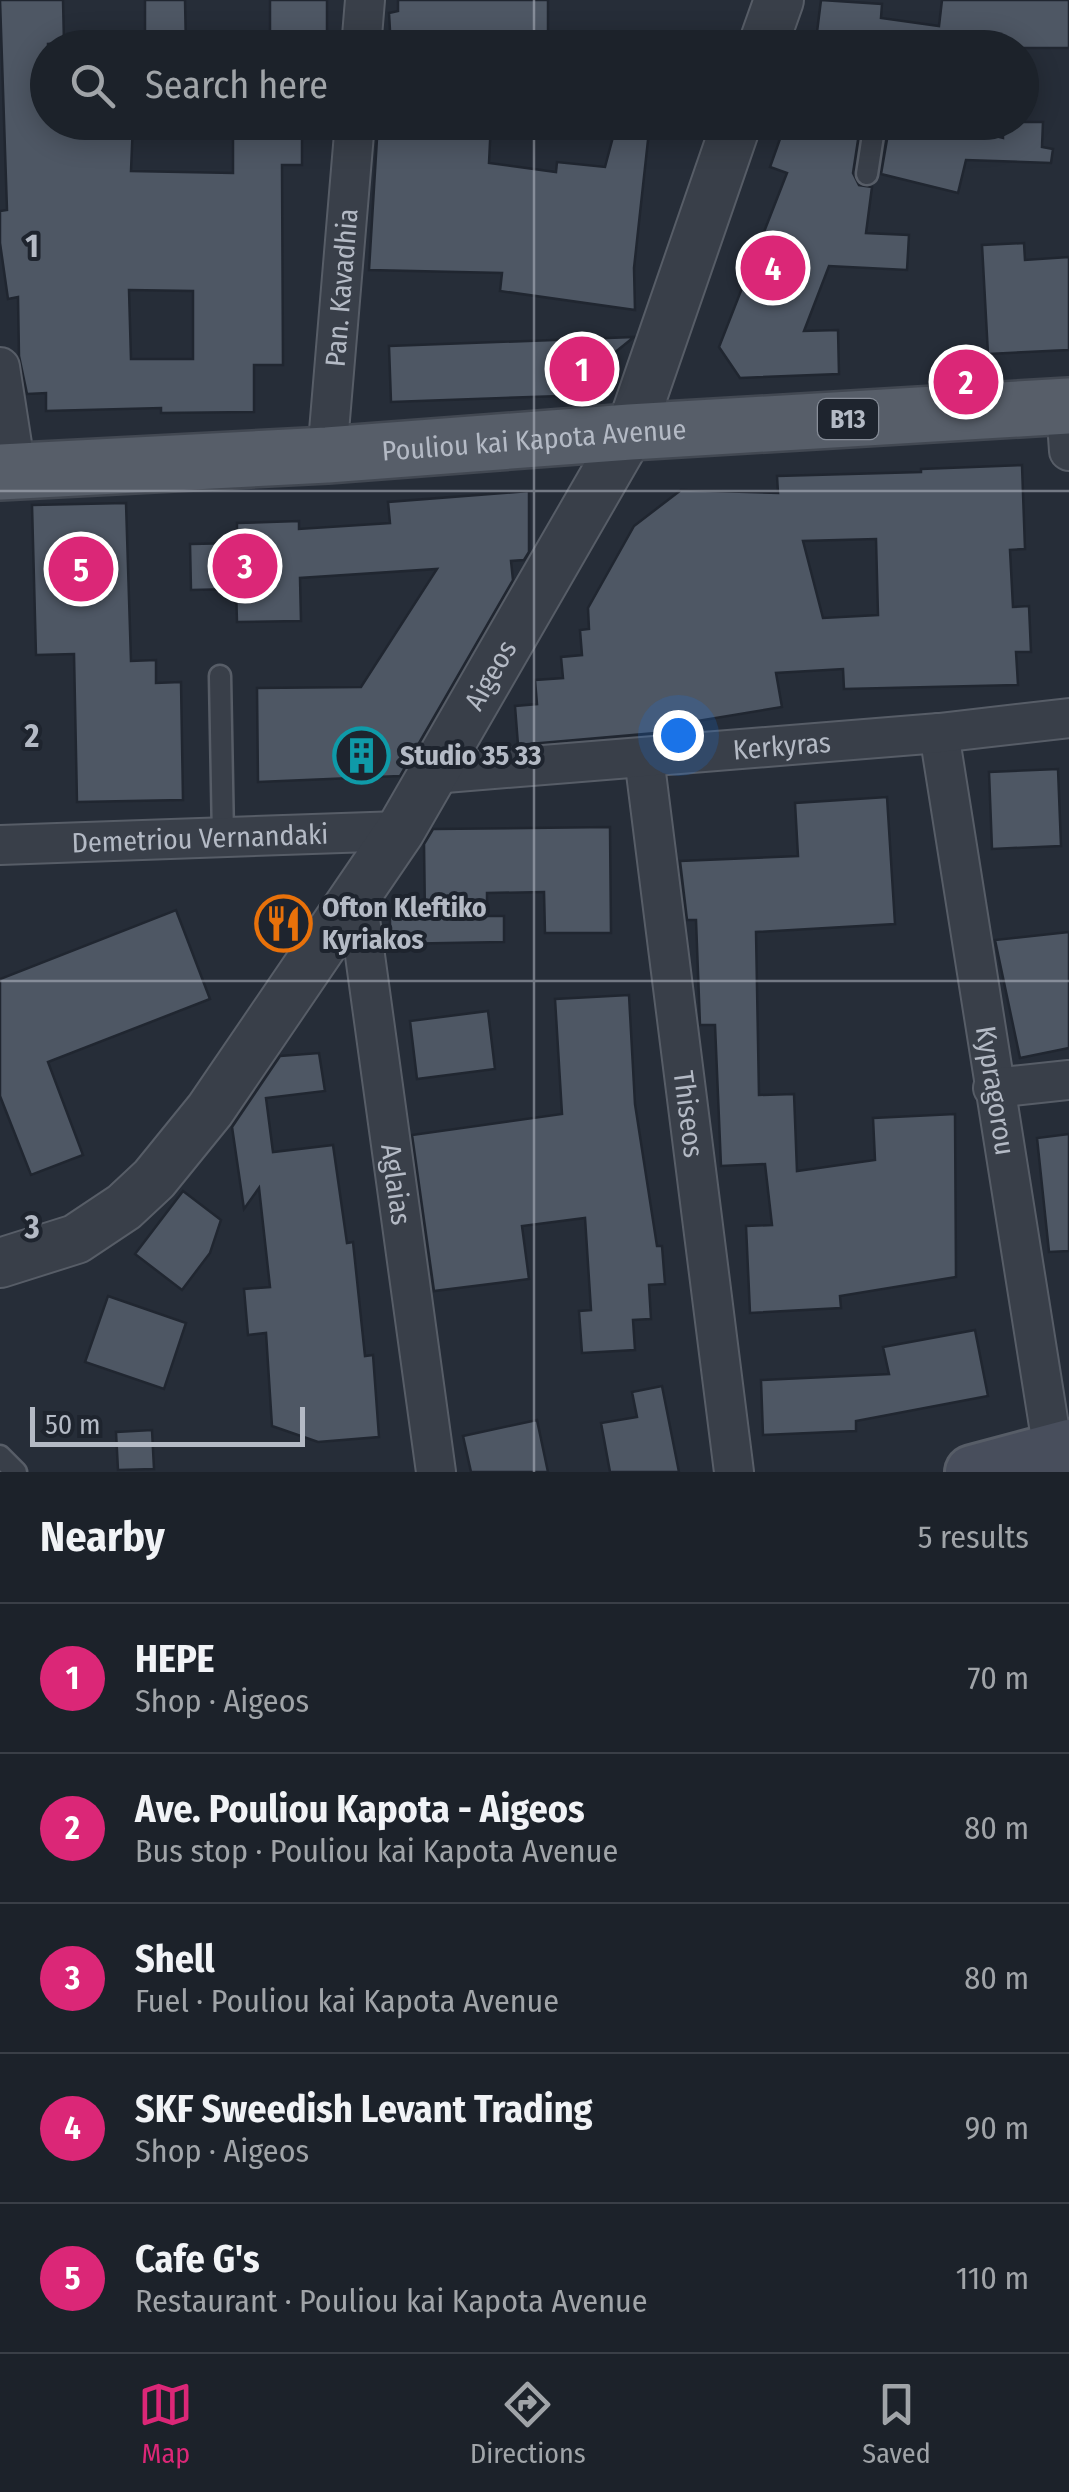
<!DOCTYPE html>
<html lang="en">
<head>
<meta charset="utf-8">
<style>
  :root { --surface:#1c222a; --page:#252a32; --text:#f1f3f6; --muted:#a0a4a8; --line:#3a3f47; --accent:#db2777 }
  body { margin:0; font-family:"Fira Sans Condensed",sans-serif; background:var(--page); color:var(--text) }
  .scale { position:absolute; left:30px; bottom:25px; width:275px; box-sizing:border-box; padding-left:10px; border:5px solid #b4bac5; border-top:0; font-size:28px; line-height:35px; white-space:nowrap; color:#b4bac5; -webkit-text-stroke:8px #1e242e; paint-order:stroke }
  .you { position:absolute; left:678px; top:735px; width:35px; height:35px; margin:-25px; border:8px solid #fff; border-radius:50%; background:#1a73e8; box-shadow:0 0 0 15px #1a73e833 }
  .badge { display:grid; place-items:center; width:65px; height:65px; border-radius:50%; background:var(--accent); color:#fff; font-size:32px; font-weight:700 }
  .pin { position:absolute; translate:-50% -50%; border:5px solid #fff; box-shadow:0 2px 10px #0006 }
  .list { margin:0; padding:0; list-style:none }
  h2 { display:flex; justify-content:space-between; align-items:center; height:130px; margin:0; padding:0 40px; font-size:42px }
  h2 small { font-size:32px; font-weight:400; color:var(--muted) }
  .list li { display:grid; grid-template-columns:65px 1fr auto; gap:30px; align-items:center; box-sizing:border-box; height:150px; padding:0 40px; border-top:2px solid var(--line) }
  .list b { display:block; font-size:38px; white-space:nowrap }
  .list p { margin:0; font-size:32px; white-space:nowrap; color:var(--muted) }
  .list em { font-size:32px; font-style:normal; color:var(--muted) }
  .icon { flex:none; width:55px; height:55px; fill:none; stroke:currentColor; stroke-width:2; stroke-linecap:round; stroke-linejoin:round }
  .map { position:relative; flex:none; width:1069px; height:1472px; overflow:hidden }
  .search { position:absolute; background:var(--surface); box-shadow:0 5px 25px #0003; left:30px; right:30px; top:30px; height:110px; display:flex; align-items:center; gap:25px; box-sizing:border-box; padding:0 35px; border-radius:55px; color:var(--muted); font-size:38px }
  .sheet { height:880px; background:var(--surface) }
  nav { display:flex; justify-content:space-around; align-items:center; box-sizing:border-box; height:140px; border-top:2px solid var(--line); background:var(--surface); font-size:28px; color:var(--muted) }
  nav a { display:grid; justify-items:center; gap:5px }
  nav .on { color:var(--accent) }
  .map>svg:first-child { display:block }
  .building { fill:#4e5764; stroke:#202630; stroke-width:2.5; fill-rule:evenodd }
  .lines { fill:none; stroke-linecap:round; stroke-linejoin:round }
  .service-casing { stroke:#575d67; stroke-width:25 }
  .minor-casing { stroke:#575d67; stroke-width:42 }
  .tertiary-casing { stroke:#575d67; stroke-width:52 }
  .secondary-casing { stroke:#575d67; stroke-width:58 }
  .primary-casing { stroke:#424852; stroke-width:60 }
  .service { stroke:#393f49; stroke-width:20 }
  .minor { stroke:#393f49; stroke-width:38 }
  .tertiary { stroke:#393f49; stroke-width:48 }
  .secondary { stroke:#484e5c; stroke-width:52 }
  .primary { stroke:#575e69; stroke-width:55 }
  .grid { fill:none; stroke:#b4bac5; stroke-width:2.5; stroke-opacity:0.55 }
  .labels { text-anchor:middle; stroke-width:8; stroke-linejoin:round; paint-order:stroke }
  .shield { fill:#1e242e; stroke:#878d98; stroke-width:2.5 }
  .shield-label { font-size:25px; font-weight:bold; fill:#b4bac5 }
  .street-label { font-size:28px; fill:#b4bac5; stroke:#1e242e }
  .poi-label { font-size:28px; font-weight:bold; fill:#b4bac5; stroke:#1e242e; text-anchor:start }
  .grid-label { font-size:32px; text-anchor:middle; font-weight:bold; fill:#b4bac5; stroke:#1e242e; stroke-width:8; stroke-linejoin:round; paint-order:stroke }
</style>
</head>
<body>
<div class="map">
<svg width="1069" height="1472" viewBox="0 0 1069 1472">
  <rect width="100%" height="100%" fill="#262d38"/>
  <!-- building -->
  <g class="building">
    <path d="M0 0H63L64 43 48 44V122H133L131 171 233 173V122H302V165H282L283 365H254V412L161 413V408L46 411V393L27 394 19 356 18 297 8 299 0 243V211L7 210ZM129 290 193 291V359H131Z"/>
    <path d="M145 0H185L186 48H145Z"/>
    <path d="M270 0H327V38L270 39Z"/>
    <path d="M398 0H548V48H391L389 13 398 11Z"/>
    <path d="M821 0 882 4 881 18 939 26 942 0H1069V48H815Z"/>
    <path d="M378 122H491L489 163 556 172 557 162 605 167 617 122H650L634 268 635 310 500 291 502 273 369 270Z"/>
    <path d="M786 122H847L860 127 853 173 859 185 872 187 866 233 909 235 907 270 829 266 804 331 838 330 839 374 740 378 719 347 787 173 770 167Z"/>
    <path d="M890 122H939L1003 138V122H1043L1042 147 1053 149 1051 163 966 160 958 193 881 174Z"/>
    <path d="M1024 243 1025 260 1069 257V350L988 354 982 245Z"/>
    <path d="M634 337 561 396 391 402 389 346Z"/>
    <path d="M1022 465 1025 549 1010 550 1013 607 1029 606 1031 652H1016L1018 685 844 689 843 669 776 673 782 707 667 726V732L518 745 515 706 537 704 535 680 563 678 561 657 582 655 580 630 589 629 588 608 634 526 681 490 778 493 777 476 921 472V469ZM876 539 878 615 823 618 803 541Z"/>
    <path d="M529 491V552L524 560 511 561 513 580 400 776 258 782 257 688 361 687 437 569 300 578 301 621 237 622 236 589 191 590 190 544 237 543V523L299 521V529L390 523 388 502Z"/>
    <path d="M126 503 131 661 156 660V683L181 682 183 800 77 802 74 654 36 655 32 505Z"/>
    <path d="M1058 769 1061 846 992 849 989 772Z"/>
    <path d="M887 797 895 924 756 932 759 1095 794 1094 797 1171 875 1160 873 1118 955 1114 956 1277 840 1296 841 1308 750 1313 746 1226 772 1225 765 1164 721 1166 715 1025H700L696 920H687L680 861 798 856 795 803Z"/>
    <path d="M610 827 611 933H545L544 892 487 893V916H504V942L390 944V916H425L424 844 433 829Z"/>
    <path d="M176 910 210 999 48 1062 83 1155 31 1175 0 1096V979Z"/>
    <path d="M1069 932V1048L1020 1058 995 940Z"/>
    <path d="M629 995 635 1104 657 1246H662L665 1284 649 1285 651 1319 633 1320 635 1350 582 1353 579 1311 591 1310 585 1218 522 1226 529 1279 434 1291 412 1135 562 1114 555 999Z"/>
    <path d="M488 1011 495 1069 417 1079 410 1021Z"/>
    <path d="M319 1053 325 1091 266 1098 273 1152 333 1145 347 1243 353 1242 365 1356 373 1355 379 1437 318 1442 272 1426 266 1333 248 1335 244 1289 270 1287 259 1188 244 1209 232 1127 280 1056Z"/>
    <path d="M1069 1134V1251L1049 1252 1037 1138Z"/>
    <path d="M183 1191 221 1220 210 1253 182 1290 135 1254Z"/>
    <path d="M108 1296 186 1323 164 1389 85 1362Z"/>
    <path d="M975 1330 988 1396 856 1421V1431L763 1435 761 1380 889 1374 883 1347Z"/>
    <path d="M662 1386 679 1472H610L601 1423 637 1417 632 1392Z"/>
    <path d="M537 1420 548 1472H471L463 1436Z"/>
    <path d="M152 1430 154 1469 118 1470 116 1432Z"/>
  </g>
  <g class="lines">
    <defs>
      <g id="service">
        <path d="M867 174 875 122"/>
        <path d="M220 676 223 837"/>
        <path d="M0 1456 16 1472"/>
      </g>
      <g id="minor">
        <path d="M361 48 365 0"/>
        <path d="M0 367 16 470"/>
        <path d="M1066 407 1069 451"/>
        <path id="s1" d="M327 455 355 122"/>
        <path id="s2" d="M939 733 1053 1451"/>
        <path id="s3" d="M644 757 734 1472"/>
        <path id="s4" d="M433 774 939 733 1069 718"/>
        <path id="s5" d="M0 845 400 831"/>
        <path id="s6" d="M357 897 436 1472"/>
        <path d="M993 1088 1069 1080"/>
      </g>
      <g id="tertiary">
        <path d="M762 48 779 0"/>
        <path id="s7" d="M0 1263 76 1239 124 1207 154 1179 210 1110 400 831 630 432 737 122"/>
      </g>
      <path id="secondary" d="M972 1472 1069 1446"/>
      <g id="primary">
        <path id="s8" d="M0 472 327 455 630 432 1069 406"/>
      </g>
    </defs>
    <!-- service casing -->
    <use href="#service" class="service-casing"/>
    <!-- minor casing -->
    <use href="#minor" class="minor-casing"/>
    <!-- tertiary casing -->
    <use href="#tertiary" class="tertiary-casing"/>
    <!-- secondary casing -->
    <use href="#secondary" class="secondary-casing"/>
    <!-- primary casing -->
    <use href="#primary" class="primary-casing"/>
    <!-- service -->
    <use href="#service" class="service"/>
    <!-- minor -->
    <use href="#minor" class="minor"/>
    <!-- tertiary -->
    <use href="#tertiary" class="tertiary"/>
    <!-- secondary -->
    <use href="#secondary" class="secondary"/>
    <!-- primary -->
    <use href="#primary" class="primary"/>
  </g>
  <!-- grid -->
  <path class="grid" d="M534 0V48M534 122V1472M0 491H1069M0 981H1069"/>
  <!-- icons -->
  <defs>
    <symbol id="building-ring" viewBox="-11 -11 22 22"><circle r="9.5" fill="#1e242e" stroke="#0f9aa8" stroke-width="1.5"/><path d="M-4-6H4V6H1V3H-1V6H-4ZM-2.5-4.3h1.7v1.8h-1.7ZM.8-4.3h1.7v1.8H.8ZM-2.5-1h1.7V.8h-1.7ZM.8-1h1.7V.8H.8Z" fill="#0f9aa8"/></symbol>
    <symbol id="restaurant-ring" viewBox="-11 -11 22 22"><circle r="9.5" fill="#1e242e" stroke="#e8710a" stroke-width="1.5"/><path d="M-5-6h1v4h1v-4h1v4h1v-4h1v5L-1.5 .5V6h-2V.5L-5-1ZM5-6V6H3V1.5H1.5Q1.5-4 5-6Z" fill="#e8710a"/></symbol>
  </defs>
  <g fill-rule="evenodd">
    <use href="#building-ring" x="330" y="724" width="63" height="63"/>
    <use href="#restaurant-ring" x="252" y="892" width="63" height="63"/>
  </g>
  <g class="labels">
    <!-- shield labels -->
    <rect class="shield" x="818" y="399" width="60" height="40" rx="8"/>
    <g class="shield-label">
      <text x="848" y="428">B13</text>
    </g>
    <!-- street labels -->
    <g class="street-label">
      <text dy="10" stroke="none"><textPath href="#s1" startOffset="168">Pan. Kavadhia</textPath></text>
      <text dy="10" stroke="none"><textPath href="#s8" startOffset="535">Pouliou kai Kapota Avenue</textPath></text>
      <text dy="10" stroke="none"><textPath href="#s7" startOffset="785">Aigeos</textPath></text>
      <text dy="10" stroke="none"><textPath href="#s4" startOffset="350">Kerkyras</textPath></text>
      <text dy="10" stroke="none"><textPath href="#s5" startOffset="200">Demetriou Vernandaki</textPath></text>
      <text dy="10" stroke="none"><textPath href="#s2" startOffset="362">Kypragorou</textPath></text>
      <text dy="10" stroke="none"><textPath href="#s3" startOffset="360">Thiseos</textPath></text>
      <text dy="10" stroke="none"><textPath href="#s6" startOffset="290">Aglaias</textPath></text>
    </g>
    <!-- poi labels -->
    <g class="poi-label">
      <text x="400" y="765">Studio 35 33</text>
      <text x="322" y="917">Ofton Kleftiko<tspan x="322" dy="32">Kyriakos</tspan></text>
    </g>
  </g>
  <g class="grid-label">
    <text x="32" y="257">1</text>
    <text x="32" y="747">2</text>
    <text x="32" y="1238">3</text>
  </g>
</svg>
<div class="scale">50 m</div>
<div class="you"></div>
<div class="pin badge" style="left:582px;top:369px">1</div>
<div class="pin badge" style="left:966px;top:382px">2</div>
<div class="pin badge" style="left:245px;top:566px">3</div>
<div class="pin badge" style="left:773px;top:268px">4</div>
<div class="pin badge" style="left:81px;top:569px">5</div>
<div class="search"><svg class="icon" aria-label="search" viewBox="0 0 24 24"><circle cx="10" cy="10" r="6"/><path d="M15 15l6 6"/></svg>Search here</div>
</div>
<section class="sheet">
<h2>Nearby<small>5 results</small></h2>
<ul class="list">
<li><span class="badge">1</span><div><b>HEPE</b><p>Shop · Aigeos</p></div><em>70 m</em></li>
<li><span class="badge">2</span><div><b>Ave. Pouliou Kapota - Aigeos</b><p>Bus stop · Pouliou kai Kapota Avenue</p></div><em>80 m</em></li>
<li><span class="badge">3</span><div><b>Shell</b><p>Fuel · Pouliou kai Kapota Avenue</p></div><em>80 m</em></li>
<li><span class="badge">4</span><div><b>SKF Sweedish Levant Trading</b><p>Shop · Aigeos</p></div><em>90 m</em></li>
<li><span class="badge">5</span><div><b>Cafe G's</b><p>Restaurant · Pouliou kai Kapota Avenue</p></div><em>110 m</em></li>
</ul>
</section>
<nav>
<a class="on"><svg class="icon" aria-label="map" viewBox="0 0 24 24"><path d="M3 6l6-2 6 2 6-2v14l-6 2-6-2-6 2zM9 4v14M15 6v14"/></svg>Map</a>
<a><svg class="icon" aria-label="directions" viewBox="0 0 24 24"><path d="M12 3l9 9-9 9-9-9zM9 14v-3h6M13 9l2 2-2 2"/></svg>Directions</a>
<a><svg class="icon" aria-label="saved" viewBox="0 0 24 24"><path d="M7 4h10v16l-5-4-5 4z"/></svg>Saved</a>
</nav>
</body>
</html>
